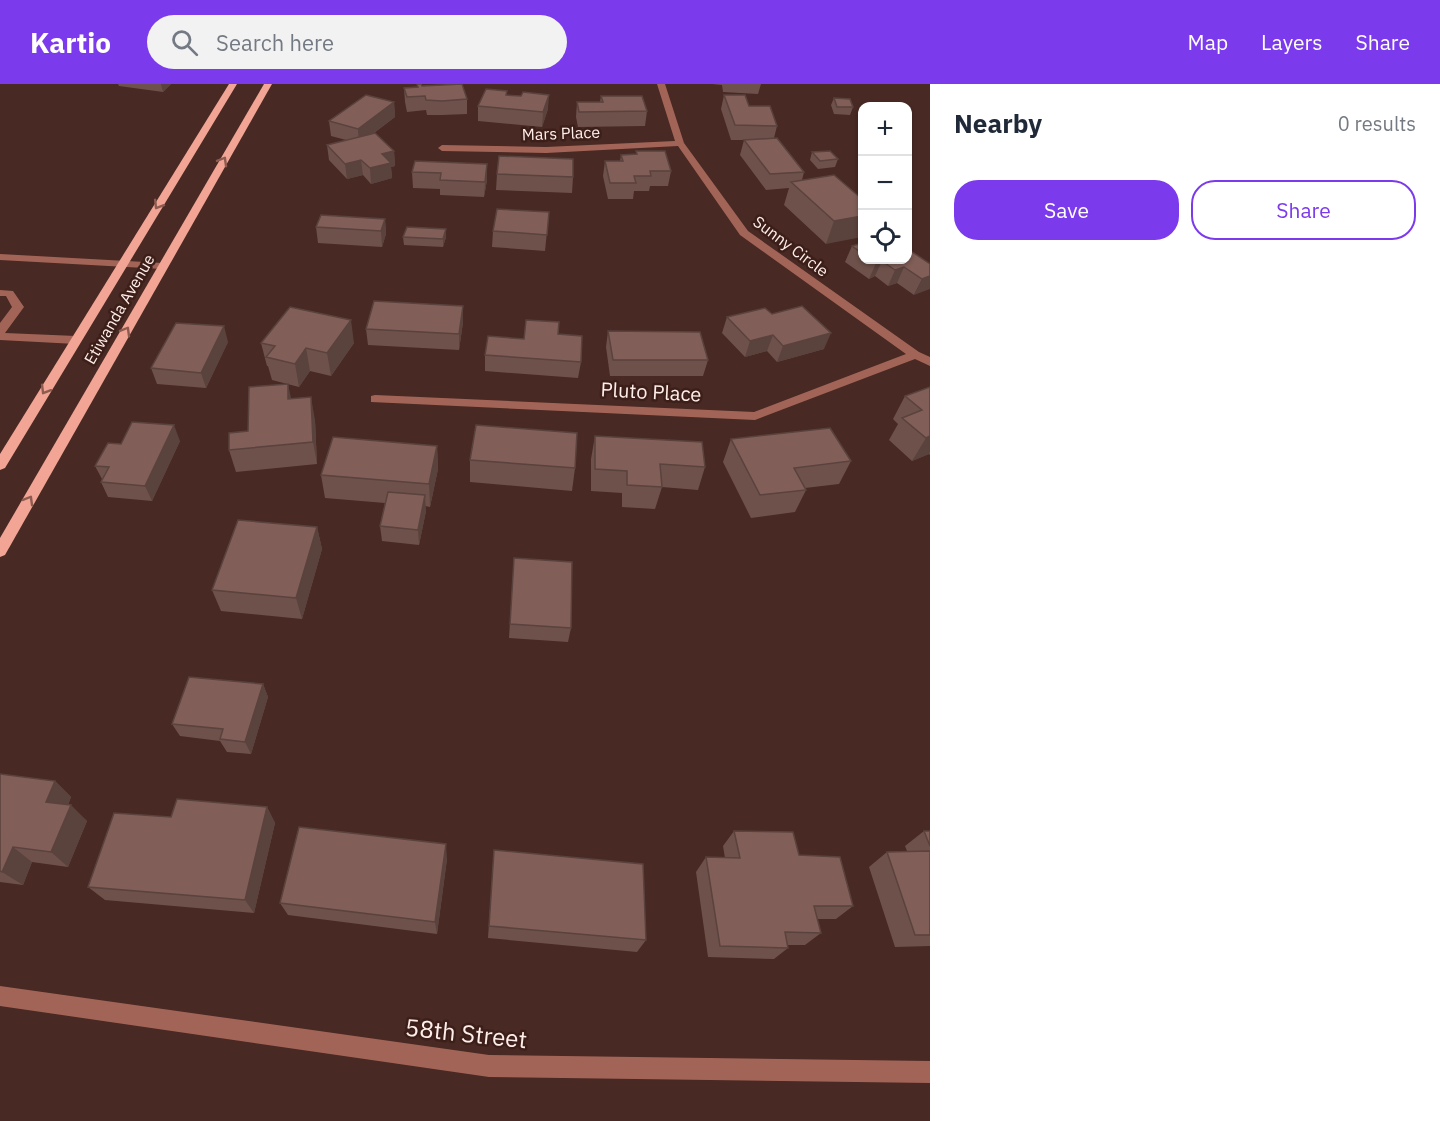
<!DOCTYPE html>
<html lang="en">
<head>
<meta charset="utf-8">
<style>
  :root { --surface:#fff; --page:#f2f2f3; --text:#1f2937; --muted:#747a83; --line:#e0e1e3; --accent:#7c3aed }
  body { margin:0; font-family:"IBM Plex Sans",sans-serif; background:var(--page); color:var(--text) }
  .controls { position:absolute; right:18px; top:18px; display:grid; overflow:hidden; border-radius:12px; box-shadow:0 2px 4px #0004 }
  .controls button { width:54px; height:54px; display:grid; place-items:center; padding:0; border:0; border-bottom:2px solid var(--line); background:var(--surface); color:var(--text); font:30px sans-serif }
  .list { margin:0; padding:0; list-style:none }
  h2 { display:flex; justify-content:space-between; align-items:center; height:78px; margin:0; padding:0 24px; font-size:26px }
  h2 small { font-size:20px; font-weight:400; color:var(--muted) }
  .actions { display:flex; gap:12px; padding:18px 24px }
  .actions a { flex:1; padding:14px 0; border:2px solid var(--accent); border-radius:24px; text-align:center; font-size:21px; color:var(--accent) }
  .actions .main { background:var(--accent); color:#fff }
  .icon { flex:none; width:33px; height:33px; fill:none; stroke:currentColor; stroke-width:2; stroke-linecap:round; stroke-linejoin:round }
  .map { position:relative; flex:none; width:930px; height:1037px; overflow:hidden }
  header { display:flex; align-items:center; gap:36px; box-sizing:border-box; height:84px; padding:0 30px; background:var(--accent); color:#fff }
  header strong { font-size:28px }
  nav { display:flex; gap:33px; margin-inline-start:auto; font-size:21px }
  .search { width:420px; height:54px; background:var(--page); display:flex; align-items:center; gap:15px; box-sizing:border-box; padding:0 21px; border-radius:33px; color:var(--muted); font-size:22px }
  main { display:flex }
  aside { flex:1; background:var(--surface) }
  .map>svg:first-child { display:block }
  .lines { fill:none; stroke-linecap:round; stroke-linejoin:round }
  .minor { fill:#a36458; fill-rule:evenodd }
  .major { fill:#f2a595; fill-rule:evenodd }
  .wall { fill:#6f514b }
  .shaded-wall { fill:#5a423d }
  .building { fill:#815e57; stroke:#5a423d; stroke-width:1.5 }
  .oneway { stroke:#8e5b51 }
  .labels { text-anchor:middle; stroke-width:5; stroke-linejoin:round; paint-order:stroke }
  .far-street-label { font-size:16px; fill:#ffeeea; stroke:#3d1f19 }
  .street-label { font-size:20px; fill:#ffeeea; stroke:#3d1f19 }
  .near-street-label { font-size:24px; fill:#ffeeea; stroke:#3d1f19 }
</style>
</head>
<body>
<header>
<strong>Kartio</strong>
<div class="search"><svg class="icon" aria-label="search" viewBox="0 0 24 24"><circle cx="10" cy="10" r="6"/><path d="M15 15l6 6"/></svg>Search here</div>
<nav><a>Map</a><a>Layers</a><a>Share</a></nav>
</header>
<main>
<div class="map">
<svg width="930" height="1037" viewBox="0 0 930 1037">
  <rect width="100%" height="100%" fill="#482923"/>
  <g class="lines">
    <!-- minor -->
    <g class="minor">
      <path d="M657 0H665L684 59 748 147 919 268 930 273V282L915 275 755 336 371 318V312L375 311 754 328 906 270 740 151 678 62 546 69 442 67 438 64 442 61 546 63 675 57Z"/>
      <path d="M0 170 163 179 168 182 163 185 0 176Z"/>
      <path d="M0 206 13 207 24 223 5 249 76 252 82 256 76 260 0 256V239L12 223 6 212H0Z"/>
      <path d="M0 902 489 971 930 977V999L489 993 0 922Z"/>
    </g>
    <!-- major -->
    <g class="major">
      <path d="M229 0H237L5 384 0 386V370Z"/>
      <path d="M264 0H272L5 471 0 473V454Z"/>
    </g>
  </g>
  <!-- wall -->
  <g class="wall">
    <path d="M118 0H171L163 8 119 2Z"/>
    <path d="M417 0 422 2 467 15V30L442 31H427L426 26 407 28 405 18 404 4 417 3Z"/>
    <path d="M712 0H761L758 10 723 8 722 1Z"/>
    <path d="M724 11 749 22 777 42 774 54 804 88 802 96 862 115 826 160 784 121 789 104 766 106 740 71 744 56H747H731L721 25Z"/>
    <path d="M601 12 647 27 645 42 578 43 576 33 577 18H600Z"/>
    <path d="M834 14 853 23 850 31 834 30 831 21Z"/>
    <path d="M394 18 395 33 374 49 394 67 395 82 391 83 392 94 371 100 363 91 347 95 329 76 327 61 346 56 331 52 329 37Z"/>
    <path d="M478 22 548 25 542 43 478 37Z"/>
    <path d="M636 67 671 87 668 102H650L649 107H634L633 115H608L603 92 605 77H620L621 71 636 70Z"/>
    <path d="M812 68 838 75 835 83 818 85 810 76Z"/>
    <path d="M415 77 487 96 484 113 440 111V105L413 104 412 88Z"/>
    <path d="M497 90 573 93 572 109 496 106Z"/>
    <path d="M549 128 545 167 492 163 493 147Z"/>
    <path d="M385 135 386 150 382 163 318 159 316 143Z"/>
    <path d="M446 145V153L443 163 404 161 403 153Z"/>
    <path d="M862 159V176H908L930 180 914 211 897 199 888 202 875 192 869 195 845 178 852 162Z"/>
    <path d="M463 222V238L459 266 368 261 366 245Z"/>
    <path d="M772 230 824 265 777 278 767 267 745 273 722 249 727 233Z"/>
    <path d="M608 247 708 276 703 292H610L606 263Z"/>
    <path d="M558 250 581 278 578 294 485 287V271L524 255Z"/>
    <path d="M228 258 206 304 157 300 151 284Z"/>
    <path d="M261 259H354L331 292 310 287 299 303 272 296 268 282H267Z"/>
    <path d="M930 303V371L929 370 912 377 889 356 898 340 893 335 905 312Z"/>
    <path d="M291 315 315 336 317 380 236 388 229 366 248 347Z"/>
    <path d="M595 352 705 383 698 406 662 403 655 425 622 423V409L591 407V375Z"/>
    <path d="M731 355 851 377 839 400 805 404 806 406 795 428 751 434 723 378Z"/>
    <path d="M180 357 152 417 108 413 101 398 102 395 95 382 121 360Z"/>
    <path d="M437 362 438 385 430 423 425 422 426 427 419 461 382 457 380 442 385 419 325 414 321 391Z"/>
    <path d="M470 376 575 384 572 407 470 398Z"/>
    <path d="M317 443 322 465 302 535 221 527 212 506Z"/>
    <path d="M514 474 571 544 568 558 509 554Z"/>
    <path d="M263 600 268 613 251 670 227 668 220 657 180 652 172 640Z"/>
    <path d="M0 690 55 697 71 713 68 721 87 737 68 783 32 778 23 801 0 798Z"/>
    <path d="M267 723 275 739 254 829 105 816 88 803 171 733Z"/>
    <path d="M734 747 799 771 853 822 836 835H817L821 849 805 861H788V864L774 875 708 873 696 788 706 773 725 774 723 762Z"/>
    <path d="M924 747H930V862L895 863 869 783 887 768 907 767 905 762Z"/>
    <path d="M494 766 646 856 637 868 488 854Z"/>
    <path d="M447 775 437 850 288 831 280 819Z"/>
  </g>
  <!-- shaded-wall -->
  <g class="shaded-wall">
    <path d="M161 0H171L163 8Z"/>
    <path d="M549 11 548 25 542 43 543 28Z"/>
    <path d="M394 18 395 33 359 60 358 45Z"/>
    <path d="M394 67 395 82 391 83 392 94 371 100 370 84 382 70Z"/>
    <path d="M361 76 363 91 347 95 345 80Z"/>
    <path d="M487 80V96L484 113 485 98Z"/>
    <path d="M862 132V153L826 160 834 137Z"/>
    <path d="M385 135 386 150 382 163 381 147Z"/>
    <path d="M446 145V153L443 163V155Z"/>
    <path d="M882 177 875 192 869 195 876 179Z"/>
    <path d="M904 183 897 199 888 202 895 186Z"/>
    <path d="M930 192V205L914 211 922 195Z"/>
    <path d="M463 222V238L459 266V250Z"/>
    <path d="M351 236 354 259 331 292 327 269Z"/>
    <path d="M224 242 228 258 206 304 201 289Z"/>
    <path d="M831 249 824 265 777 278 783 262Z"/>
    <path d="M773 251 767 267 745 273 750 257Z"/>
    <path d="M306 264 310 287 299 303 295 280Z"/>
    <path d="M288 300 293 323 288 315Z"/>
    <path d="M311 313 315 336 317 380 313 358Z"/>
    <path d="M174 341 180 357 152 417 145 402Z"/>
    <path d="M930 352V368L929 370 912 377 926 354Z"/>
    <path d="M437 362 438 385 430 423 429 400Z"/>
    <path d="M425 411 426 427 419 461 418 446Z"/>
    <path d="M317 443 322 465 302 535 296 514Z"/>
    <path d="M263 600 268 613 251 670 245 658Z"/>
    <path d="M55 697 71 713 63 734 46 718Z"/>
    <path d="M71 721 87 737 68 783 51 768Z"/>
    <path d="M267 723 275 739 254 829 245 816Z"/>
    <path d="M446 760 447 775 437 850 435 838Z"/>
    <path d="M13 763 32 778 23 801 2 788Z"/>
  </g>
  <!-- building -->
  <g class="building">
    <path d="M417 0H421L422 2 462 0 467 15 442 17 426 16 425 12 407 13 404 4 418 3Z"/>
    <path d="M486 5 507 7 506 11 521 12 523 8 549 11 543 28 478 22Z"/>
    <path d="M366 11 394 18 358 45 329 37Z"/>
    <path d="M724 11H745L749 22H770L777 42 735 41Z"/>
    <path d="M601 12H642L647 27 579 28 577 18H603Z"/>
    <path d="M834 14 850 15 853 23H837Z"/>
    <path d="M375 49 394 67 382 70 391 79 370 84 361 76 345 80 327 61Z"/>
    <path d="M777 54 804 88 770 90 744 56Z"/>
    <path d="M636 67H665L671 87H650L651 92H634L636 99H610L605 77H623L621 71 637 70Z"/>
    <path d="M830 67 838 75 820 77 812 68Z"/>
    <path d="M499 72 573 75V93L497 90Z"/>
    <path d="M415 77 487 80 485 98 440 96 441 89 412 88Z"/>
    <path d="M834 91 862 115V132L834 137 791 98Z"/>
    <path d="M497 125 549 128 547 151 493 147Z"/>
    <path d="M321 131 385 135 381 147 316 143Z"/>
    <path d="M407 143 446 145 443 155 403 153Z"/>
    <path d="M862 159V169L852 162Z"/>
    <path d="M908 165 930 180V192L922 195 904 183 895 186 882 177 876 179 871 176H908Z"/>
    <path d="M374 217 463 222 459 250 366 245Z"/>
    <path d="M802 222 831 249 783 262 773 251 750 257 727 233 765 224 772 230Z"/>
    <path d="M290 223 351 236 327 269 306 264 295 280 266 273 275 262 261 259Z"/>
    <path d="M526 236 559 238 558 250 582 252 581 278 485 271 488 252 524 255Z"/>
    <path d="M176 239 224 242 201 289 151 284Z"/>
    <path d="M608 247 700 248 708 276H613Z"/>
    <path d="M288 300V315L311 313 313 358 229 366V349L248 347 249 303Z"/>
    <path d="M930 303V352L926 354 902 334 922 326 905 312Z"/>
    <path d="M132 338 174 341 145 402 101 398 109 383 95 382 108 359 121 360Z"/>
    <path d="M476 341 577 349 575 384 470 376Z"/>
    <path d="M830 344 851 377 794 384 806 406 760 411 731 355Z"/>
    <path d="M595 352 702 358 705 383 660 380 662 403 627 401V387L595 385Z"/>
    <path d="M333 353 437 362 429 400 321 391Z"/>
    <path d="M388 408 425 411 418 446 380 442Z"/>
    <path d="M238 436 317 443 296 514 212 506Z"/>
    <path d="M514 474 572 478 571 544 510 540Z"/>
    <path d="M189 593 263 600 245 658 220 655 223 645 172 640Z"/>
    <path d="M0 690 55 697 46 718 71 721 51 768 13 763 2 788 0 787Z"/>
    <path d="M177 715 267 723 245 816 88 803 114 729 171 733Z"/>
    <path d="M299 743 446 760 435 838 280 819Z"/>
    <path d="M734 747 793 748 799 771 840 773 853 822H814L821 849 785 848 788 864 720 862 706 773 740 774Z"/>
    <path d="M924 747H930V762Z"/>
    <path d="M494 766 643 780 646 856 489 842Z"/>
    <path d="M930 767V851H915L887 768Z"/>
  </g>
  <!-- one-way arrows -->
  <defs><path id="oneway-chevron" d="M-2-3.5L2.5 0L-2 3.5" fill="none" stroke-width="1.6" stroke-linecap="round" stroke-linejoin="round" transform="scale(1.5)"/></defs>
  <g class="oneway">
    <use href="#oneway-chevron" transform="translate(223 77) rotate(-60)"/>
    <use href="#oneway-chevron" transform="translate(158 121) rotate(122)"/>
    <use href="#oneway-chevron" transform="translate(126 247) rotate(-60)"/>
    <use href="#oneway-chevron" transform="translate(45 306) rotate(121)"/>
    <use href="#oneway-chevron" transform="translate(29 416) rotate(-60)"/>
  </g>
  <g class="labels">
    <!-- far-street labels -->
    <g class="far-street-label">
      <text transform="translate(561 49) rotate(-2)" y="6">Mars Place</text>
      <text transform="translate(791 162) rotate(37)" y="6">Sunny Circle</text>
      <text transform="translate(119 225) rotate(-60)" y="6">Etiwanda Avenue</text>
    </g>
    <!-- street labels -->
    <g class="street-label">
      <text transform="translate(651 308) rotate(3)" y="7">Pluto Place</text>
    </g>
    <!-- near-street labels -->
    <g class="near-street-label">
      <text transform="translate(466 950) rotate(6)" y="8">58th Street</text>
    </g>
  </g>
</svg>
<div class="controls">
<button>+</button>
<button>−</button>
<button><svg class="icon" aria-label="locate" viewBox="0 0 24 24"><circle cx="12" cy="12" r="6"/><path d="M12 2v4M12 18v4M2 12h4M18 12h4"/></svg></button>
</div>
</div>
<aside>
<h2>Nearby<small>0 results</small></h2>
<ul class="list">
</ul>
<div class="actions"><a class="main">Save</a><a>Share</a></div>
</aside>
</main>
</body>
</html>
